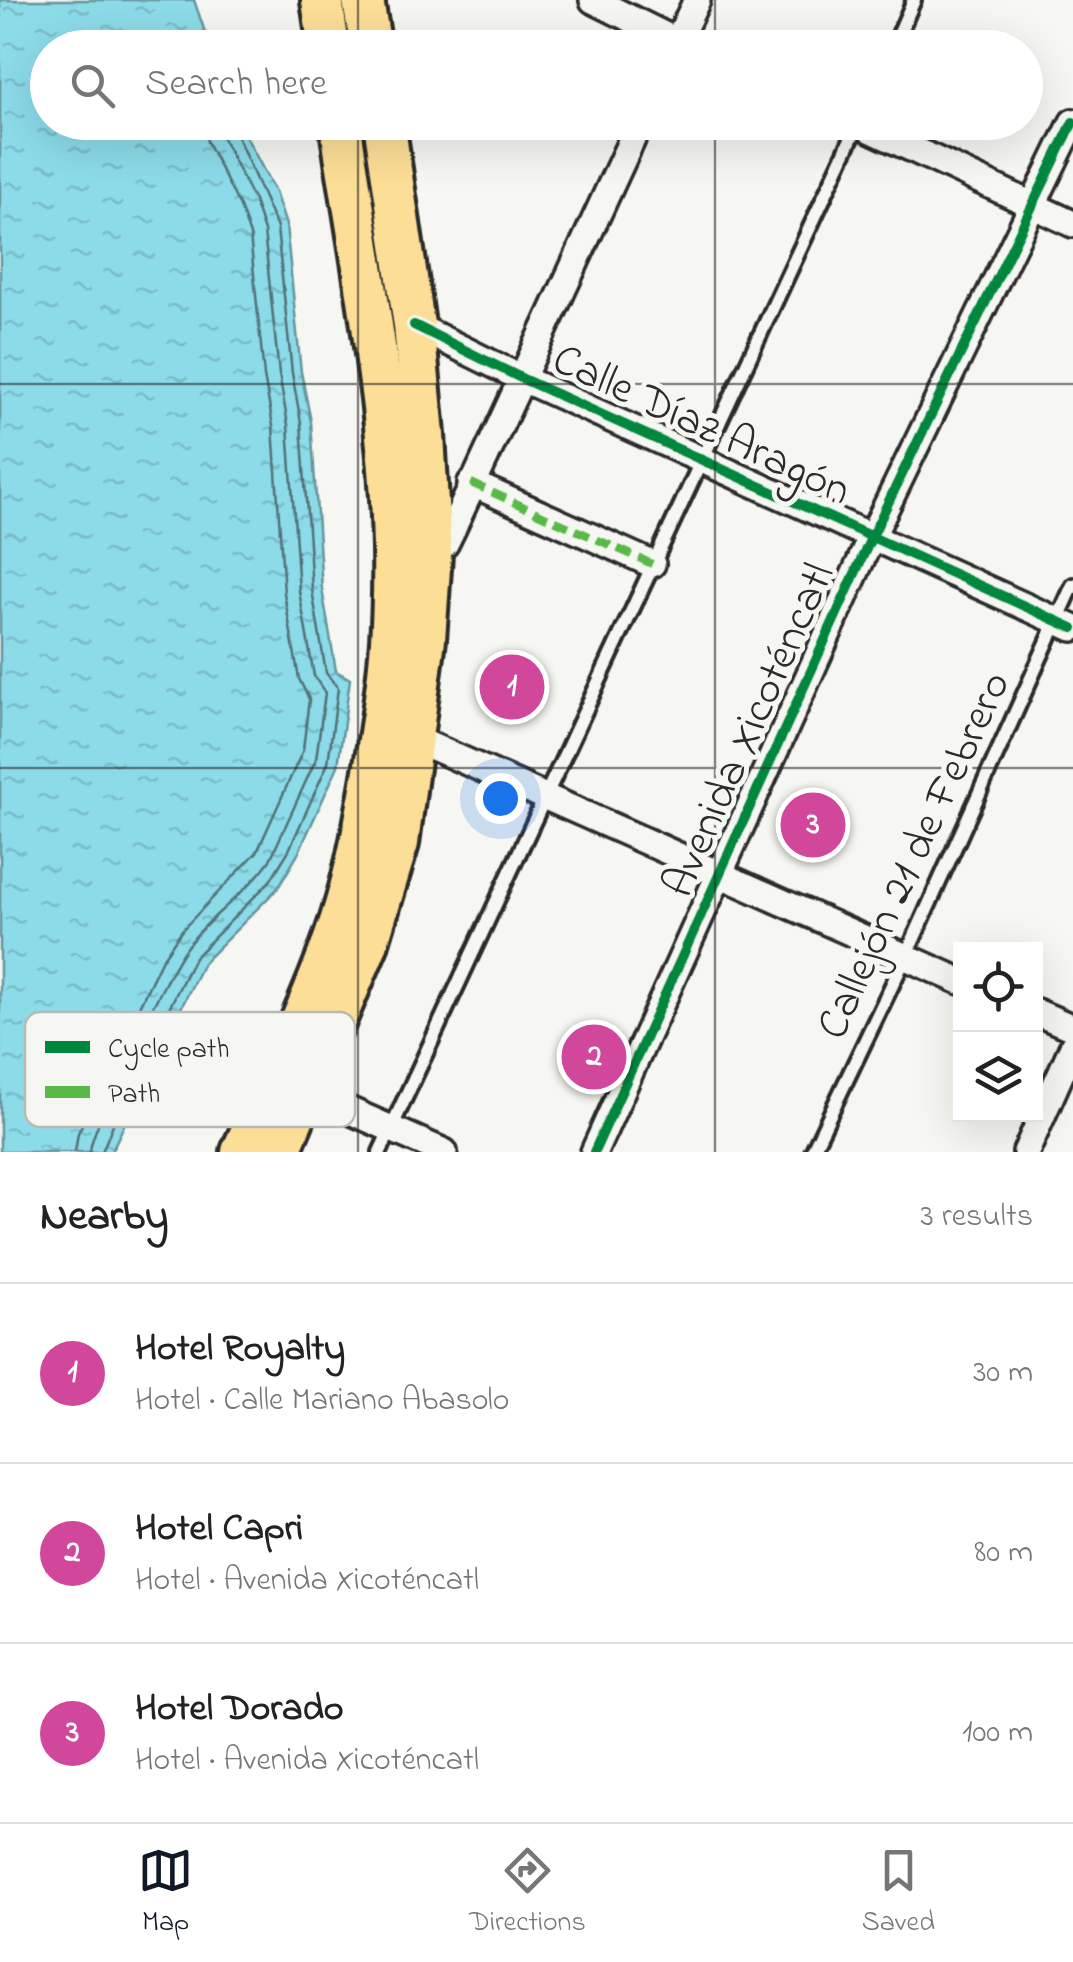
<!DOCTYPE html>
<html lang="en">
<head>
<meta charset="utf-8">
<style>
  :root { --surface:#fff; --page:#f6f6f6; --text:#222; --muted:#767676; --line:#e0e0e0; --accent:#111827 }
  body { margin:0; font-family:"Indie Flower",sans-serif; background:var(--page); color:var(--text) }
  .controls { position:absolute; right:30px; bottom:30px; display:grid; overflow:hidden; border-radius:0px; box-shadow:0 10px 40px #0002 }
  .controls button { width:90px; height:90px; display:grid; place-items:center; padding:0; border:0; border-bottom:2px solid var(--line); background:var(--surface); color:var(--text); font:50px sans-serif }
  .you { position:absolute; left:500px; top:798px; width:35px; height:35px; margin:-25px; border:8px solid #fff; border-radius:50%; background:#1a73e8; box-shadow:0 0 0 15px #1a73e833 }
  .badge { display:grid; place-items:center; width:65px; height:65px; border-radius:50%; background:var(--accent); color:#fff; font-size:32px; font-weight:700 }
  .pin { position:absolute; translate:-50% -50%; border:5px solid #fff; box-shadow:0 2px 10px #0006 }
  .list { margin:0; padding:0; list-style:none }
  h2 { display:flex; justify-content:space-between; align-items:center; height:130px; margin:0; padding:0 40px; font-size:42px }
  h2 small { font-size:32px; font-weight:400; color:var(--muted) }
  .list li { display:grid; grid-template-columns:65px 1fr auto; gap:30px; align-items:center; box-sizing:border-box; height:180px; padding:0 40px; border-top:2px solid var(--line) }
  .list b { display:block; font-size:38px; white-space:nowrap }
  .list p { margin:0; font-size:32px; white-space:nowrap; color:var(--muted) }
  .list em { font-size:32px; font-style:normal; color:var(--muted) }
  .icon { flex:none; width:55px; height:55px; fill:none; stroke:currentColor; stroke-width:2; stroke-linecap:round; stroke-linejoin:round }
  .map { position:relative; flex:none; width:1073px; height:1152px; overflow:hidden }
  .search { position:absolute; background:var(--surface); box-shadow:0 10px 40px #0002; left:30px; right:30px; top:30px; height:110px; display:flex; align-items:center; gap:25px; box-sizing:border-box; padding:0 35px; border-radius:55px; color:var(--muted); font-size:38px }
  .sheet { height:670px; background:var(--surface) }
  nav { display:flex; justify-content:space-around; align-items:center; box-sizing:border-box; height:140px; border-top:2px solid var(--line); background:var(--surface); font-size:28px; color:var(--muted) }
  nav a { display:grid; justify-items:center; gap:5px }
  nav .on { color:var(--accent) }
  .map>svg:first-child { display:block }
  .water { fill:url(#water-ripples); stroke:#65959d; stroke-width:2.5 }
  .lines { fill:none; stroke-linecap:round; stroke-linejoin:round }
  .shore { stroke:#527177; stroke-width:2.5 }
  .lane-casing { stroke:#2b2b2b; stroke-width:20 }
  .street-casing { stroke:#2b2b2b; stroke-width:32 }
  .primary-casing { stroke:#2b2b2b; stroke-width:48 }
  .lane { stroke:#f6f6f2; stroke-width:12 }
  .street { stroke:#f6f6f2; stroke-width:25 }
  .primary { stroke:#fcde96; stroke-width:40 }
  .quiet { stroke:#58b947; stroke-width:8; stroke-dasharray:15 8; stroke-linecap:butt }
  .cycleway-casing { stroke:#f6f6f2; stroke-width:16 }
  .cycleway { stroke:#00873e; stroke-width:10 }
  .grid { fill:none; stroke:#2b2b2b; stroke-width:2.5; stroke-opacity:0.55 }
  .labels { text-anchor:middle; stroke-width:10; stroke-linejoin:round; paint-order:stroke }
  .street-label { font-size:45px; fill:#2b2b2b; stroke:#f6f6f2 }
  .key { fill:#f6f6f2; stroke:#b9b9b6; stroke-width:2.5 }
  .key-label { font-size:28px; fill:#2b2b2b }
</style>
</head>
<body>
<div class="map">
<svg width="1073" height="1152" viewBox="0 0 1073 1152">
  <defs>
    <pattern id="water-ripples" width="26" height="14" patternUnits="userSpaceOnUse" patternTransform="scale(2.5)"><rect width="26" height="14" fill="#8cdbe9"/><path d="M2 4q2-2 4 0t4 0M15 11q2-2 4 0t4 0" fill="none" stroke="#79bcc8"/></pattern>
  </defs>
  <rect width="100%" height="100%" fill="#f6f6f2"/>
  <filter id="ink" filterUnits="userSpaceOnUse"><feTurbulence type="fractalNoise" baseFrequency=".01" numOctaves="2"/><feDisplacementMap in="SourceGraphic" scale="20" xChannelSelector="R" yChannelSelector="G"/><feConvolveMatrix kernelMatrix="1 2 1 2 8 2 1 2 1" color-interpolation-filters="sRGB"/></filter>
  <g filter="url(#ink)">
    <!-- water -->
    <path class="water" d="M0 0H194L210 47 48 48V122L239 123 275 192 286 225 301 372 311 422 322 589 336 671 350 679 338 766 298 854 278 888 203 963 111 1152H0Z"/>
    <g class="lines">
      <!-- shore -->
      <g class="shore">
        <path d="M75 1152 78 1133 162 959 182 930 257 852 303 750 309 699 299 679 284 593 273 426 264 376 250 235 240 207 207 142 204 122"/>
        <path d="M90 1152C91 1127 167 974 185 949 209 916 246 894 270 860L316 759 325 693 314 676 299 591 288 425 279 374 264 231 254 201 221 135 219 122"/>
        <path d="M102 1152 119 1109 194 958 270 881 289 850 328 763 338 688 326 673 312 590 301 423 292 373 277 228 231 122"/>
      </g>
      <defs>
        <g id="lane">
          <path d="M893 48 914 0"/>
          <path d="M380 1152 859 122"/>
          <path d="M812 1152 905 958 1073 585"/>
        </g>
        <g id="street">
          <path d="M593 0 690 48"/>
          <path d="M674 48 697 0"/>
          <path d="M855 122 1073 224"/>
          <path d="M414 325 523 379 1073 628"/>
          <path d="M471 483 652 564"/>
          <path d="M426 555 445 544 452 530 640 122"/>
          <path d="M413 738 960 981"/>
          <path d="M1036 1012 1073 1028"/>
          <path d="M307 1092 444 1152"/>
          <path d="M594 1152 871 538 1073 122"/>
          <path d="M1026 1152 1073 1046"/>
        </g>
        <g id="primary">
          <path d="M322 0 329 48"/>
          <path d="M363 0 371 48"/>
          <path d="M242 1152C274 1081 309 1010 335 937 353 888 363 834 372 783 380 736 388 688 391 641 403 467 366 293 340 122"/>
          <path d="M279 1152 367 945 398 843 425 639 431 554 424 435 414 325 384 122"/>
        </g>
      </defs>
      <!-- lane casing -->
      <use href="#lane" class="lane-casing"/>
      <!-- street casing -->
      <use href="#street" class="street-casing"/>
      <!-- primary casing -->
      <use href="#primary" class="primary-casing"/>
      <!-- lane -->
      <use href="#lane" class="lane"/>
      <!-- street -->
      <use href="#street" class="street"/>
      <!-- primary -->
      <use href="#primary" class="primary"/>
      <!-- quiet -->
      <path class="quiet" d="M471 483 652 564"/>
      <defs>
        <g id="cycleway">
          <path d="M414 325 523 379 1073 628"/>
          <path d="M594 1152 871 538 1073 122"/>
        </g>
      </defs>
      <!-- cycleway casing -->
      <use href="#cycleway" class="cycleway-casing"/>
      <!-- cycleway -->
      <use href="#cycleway" class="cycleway"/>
    </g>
  </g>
  <!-- grid -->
  <path class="grid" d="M358 0V48M715 0V48M358 122V1152M715 122V1152M0 384H1073M0 768H1073"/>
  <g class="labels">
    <!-- street labels -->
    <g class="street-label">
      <text transform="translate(703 422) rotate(25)" y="16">Calle Díaz Aragón</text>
      <text transform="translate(746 729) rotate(-66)" y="16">Avenida Xicoténcatl</text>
      <text transform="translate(911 854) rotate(-65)" y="16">Callejón 21 de Febrero</text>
    </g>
  </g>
  <!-- legend -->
  <rect x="25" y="1012" width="330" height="115" rx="15" class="key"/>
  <rect x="45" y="1041" width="45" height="12" fill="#00873e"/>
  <rect x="45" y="1086" width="45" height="12" fill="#58b947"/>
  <g class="key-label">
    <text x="108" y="1057">Cycle path</text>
    <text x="108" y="1102">Path</text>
  </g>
</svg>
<div class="controls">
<button><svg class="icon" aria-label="locate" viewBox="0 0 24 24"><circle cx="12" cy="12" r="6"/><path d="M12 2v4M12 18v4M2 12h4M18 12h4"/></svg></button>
<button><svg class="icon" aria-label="layers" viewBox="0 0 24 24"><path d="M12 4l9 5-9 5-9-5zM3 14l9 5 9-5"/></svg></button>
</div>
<div class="you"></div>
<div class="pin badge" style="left:512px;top:687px;background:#d1479c">1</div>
<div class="pin badge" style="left:594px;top:1057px;background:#d1479c">2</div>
<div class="pin badge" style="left:813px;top:825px;background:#d1479c">3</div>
<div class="search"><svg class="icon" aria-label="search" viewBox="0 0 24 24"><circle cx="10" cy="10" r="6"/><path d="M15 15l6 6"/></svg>Search here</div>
</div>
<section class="sheet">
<h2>Nearby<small>3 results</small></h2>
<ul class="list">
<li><span class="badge" style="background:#d1479c">1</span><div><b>Hotel Royalty</b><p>Hotel · Calle Mariano Abasolo</p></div><em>30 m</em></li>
<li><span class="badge" style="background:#d1479c">2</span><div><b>Hotel Capri</b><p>Hotel · Avenida Xicoténcatl</p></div><em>80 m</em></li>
<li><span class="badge" style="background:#d1479c">3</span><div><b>Hotel Dorado</b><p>Hotel · Avenida Xicoténcatl</p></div><em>100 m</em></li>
</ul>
</section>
<nav>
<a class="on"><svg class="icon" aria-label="map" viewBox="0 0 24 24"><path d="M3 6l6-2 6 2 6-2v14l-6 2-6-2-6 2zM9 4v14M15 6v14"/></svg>Map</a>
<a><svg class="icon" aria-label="directions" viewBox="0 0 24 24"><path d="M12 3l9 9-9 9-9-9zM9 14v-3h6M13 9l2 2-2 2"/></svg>Directions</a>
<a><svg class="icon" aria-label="saved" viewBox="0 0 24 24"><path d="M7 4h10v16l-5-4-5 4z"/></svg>Saved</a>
</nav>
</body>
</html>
